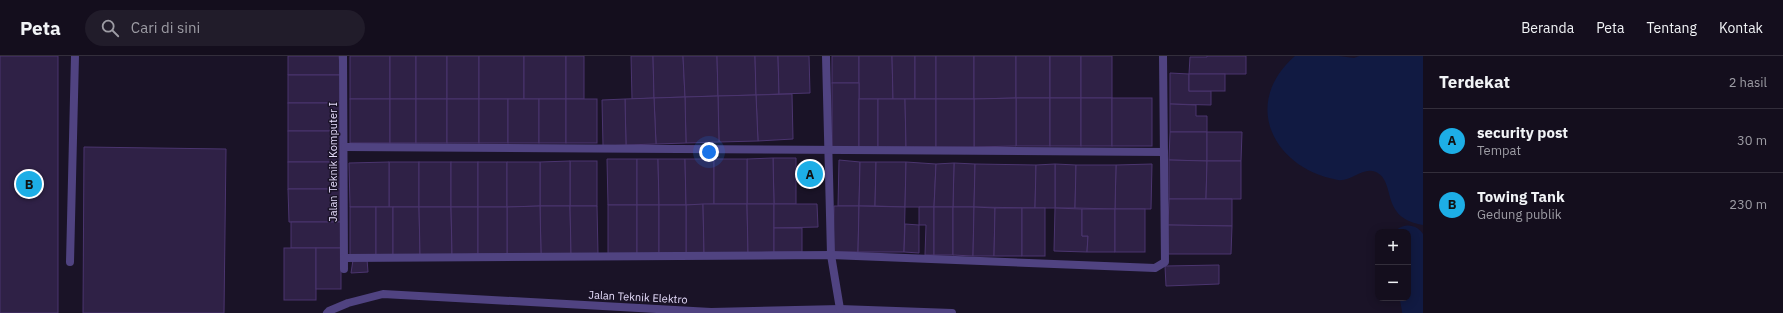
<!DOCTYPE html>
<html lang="id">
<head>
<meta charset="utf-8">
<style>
  :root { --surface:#140e1d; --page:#211c2a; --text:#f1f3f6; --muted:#9d9ca4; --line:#332e3b; --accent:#1daee6 }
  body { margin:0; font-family:"IBM Plex Sans",sans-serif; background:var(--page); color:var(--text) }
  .controls { position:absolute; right:12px; bottom:12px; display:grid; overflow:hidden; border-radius:8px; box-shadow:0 2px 10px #0003 }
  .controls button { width:36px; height:36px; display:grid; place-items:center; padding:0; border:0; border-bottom:1px solid var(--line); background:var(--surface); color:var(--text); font:20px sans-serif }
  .you { position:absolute; left:709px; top:96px; width:14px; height:14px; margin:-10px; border:3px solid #fff; border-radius:50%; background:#1a73e8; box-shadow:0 0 0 6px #1a73e833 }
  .badge { display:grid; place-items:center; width:26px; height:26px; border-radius:50%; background:var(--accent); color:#111; font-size:13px; font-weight:700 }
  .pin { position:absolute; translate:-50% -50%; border:2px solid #fff; box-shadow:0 1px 4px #0006 }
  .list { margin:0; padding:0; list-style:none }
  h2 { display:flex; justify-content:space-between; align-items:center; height:52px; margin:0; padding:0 16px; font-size:17px }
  h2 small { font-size:13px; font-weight:400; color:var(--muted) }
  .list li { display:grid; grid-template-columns:26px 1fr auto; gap:12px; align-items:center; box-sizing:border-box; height:64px; padding:0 16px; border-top:1px solid var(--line) }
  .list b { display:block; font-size:15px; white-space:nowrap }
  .list p { margin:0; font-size:13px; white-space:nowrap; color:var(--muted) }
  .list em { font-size:13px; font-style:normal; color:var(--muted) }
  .icon { flex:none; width:22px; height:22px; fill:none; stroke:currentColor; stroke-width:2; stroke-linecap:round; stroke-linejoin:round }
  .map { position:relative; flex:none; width:1423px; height:257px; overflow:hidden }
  header { display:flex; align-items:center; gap:24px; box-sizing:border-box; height:56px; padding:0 20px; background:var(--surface); border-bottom:1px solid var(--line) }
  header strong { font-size:19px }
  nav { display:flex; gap:22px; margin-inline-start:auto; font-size:14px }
  .search { width:280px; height:36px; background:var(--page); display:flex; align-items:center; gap:10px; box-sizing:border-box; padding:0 14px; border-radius:22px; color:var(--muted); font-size:15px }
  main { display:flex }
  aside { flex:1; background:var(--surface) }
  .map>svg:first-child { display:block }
  .water { fill:#111a42 }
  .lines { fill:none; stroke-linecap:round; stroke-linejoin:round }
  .river { stroke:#111a42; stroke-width:35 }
  .building { fill:#2f2146; stroke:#4b356f }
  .lane { stroke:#504381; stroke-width:8 }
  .street { stroke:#504381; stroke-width:8 }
  .labels { text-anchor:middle; stroke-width:3; stroke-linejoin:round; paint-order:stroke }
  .street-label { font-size:11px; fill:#e5dcfb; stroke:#1a1327 }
</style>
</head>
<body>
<header>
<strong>Peta</strong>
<div class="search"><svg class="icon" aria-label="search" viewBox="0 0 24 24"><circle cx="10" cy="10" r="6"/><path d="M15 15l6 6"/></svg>Cari di sini</div>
<nav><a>Beranda</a><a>Peta</a><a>Tentang</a><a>Kontak</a></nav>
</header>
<main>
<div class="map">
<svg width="1423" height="257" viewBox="0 0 1423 257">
  <rect width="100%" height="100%" fill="#1a1327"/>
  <!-- water -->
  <path class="water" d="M1295 0H1339L1354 2 1359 0H1423V169C1379 162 1397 126 1376 116 1363 110 1351 126 1338 124 1274 113 1240 48 1295 0Z"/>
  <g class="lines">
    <!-- river -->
    <path class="river" d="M1408 187 1420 257"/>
  </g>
  <!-- building -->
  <g class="building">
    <rect x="0" y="0" width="58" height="257"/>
    <path d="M288 0H339L341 19H288Z"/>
    <rect x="350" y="0" width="40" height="43"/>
    <rect x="390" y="0" width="26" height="43"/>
    <rect x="416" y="0" width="31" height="43"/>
    <rect x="447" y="0" width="32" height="43"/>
    <rect x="479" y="0" width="45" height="43"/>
    <rect x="524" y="0" width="42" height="43"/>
    <rect x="566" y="0" width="18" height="43"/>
    <path d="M631 0H653L654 42 632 43Z"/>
    <path d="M653 0H683L685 41 654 42Z"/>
    <path d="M683 0H717L718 40 685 41Z"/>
    <path d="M717 0H755L756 39 718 40Z"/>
    <path d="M755 0H778L779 38 756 39Z"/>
    <path d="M778 0H809L810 37 779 38Z"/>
    <rect x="832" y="0" width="27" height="27"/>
    <path d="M859 0H892L893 43H859Z"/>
    <path d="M892 0H915V43H893Z"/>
    <rect x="915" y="0" width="21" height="43"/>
    <rect x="936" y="0" width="38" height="43"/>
    <path d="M974 0H1016V42L974 43Z"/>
    <rect x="1016" y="0" width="34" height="42"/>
    <rect x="1050" y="0" width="31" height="42"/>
    <rect x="1081" y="0" width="31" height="42"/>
    <path d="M1207 0H1246V18H1189L1190 1H1207Z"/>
    <path d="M1170 17 1189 18V35H1211V49L1170 48Z"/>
    <rect x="1189" y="18" width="36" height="17"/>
    <rect x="288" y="19" width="53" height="28"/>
    <rect x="832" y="27" width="27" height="64"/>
    <path d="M792 38 793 83 758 85 756 39Z"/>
    <path d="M756 39 758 85 719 86 718 40Z"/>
    <path d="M718 40 719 86 686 87 685 41Z"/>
    <path d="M685 41 686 87 656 88 654 42Z"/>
    <path d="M654 42 656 88 626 89 625 43Z"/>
    <rect x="1016" y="42" width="34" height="48"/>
    <path d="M1016 42V90L974 91V43Z"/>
    <rect x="1050" y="42" width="31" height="48"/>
    <rect x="1081" y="42" width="31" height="48"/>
    <rect x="1112" y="42" width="40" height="48"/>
    <rect x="350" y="43" width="40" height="44"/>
    <rect x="390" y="43" width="26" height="44"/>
    <rect x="416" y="43" width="31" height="44"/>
    <rect x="447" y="43" width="32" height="44"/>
    <rect x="479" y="43" width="29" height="44"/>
    <rect x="508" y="43" width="31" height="44"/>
    <rect x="539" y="43" width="27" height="44"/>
    <rect x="566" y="43" width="31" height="44"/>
    <path d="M625 43 626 89 603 90 602 44Z"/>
    <rect x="859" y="43" width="19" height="48"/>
    <path d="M878 43H905L906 91H878Z"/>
    <path d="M905 43H936V91H906Z"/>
    <rect x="936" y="43" width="38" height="48"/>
    <rect x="288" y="47" width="53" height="28"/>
    <path d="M1170 48 1196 49V60H1207V76H1170Z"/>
    <rect x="288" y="75" width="53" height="31"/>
    <path d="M1170 76H1207V105L1169 104Z"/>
    <path d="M1207 76H1242L1241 105H1207Z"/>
    <path d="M84 91 226 93 224 257H83Z"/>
    <path d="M773 102H796V148H774Z"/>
    <path d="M773 102 774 148H747V103Z"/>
    <path d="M607 103H637V149H608Z"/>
    <path d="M637 103H658L659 149H637Z"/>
    <path d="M658 103H685L686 149H659Z"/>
    <path d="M685 103H714V148L686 149Z"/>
    <rect x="714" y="103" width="33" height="45"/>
    <path d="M839 104 860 106 859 150H838Z"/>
    <path d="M1169 104 1207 105 1206 143H1169Z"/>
    <rect x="570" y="105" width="27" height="45"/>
    <path d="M570 105V150H540V106Z"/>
    <path d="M1207 105H1241V143H1206Z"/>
    <rect x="288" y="106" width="53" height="27"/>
    <rect x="389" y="106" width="30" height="45"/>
    <path d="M389 106V151H350L349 107Z"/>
    <rect x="419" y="106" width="32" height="45"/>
    <rect x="451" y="106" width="27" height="45"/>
    <rect x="478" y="106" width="29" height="45"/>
    <path d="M507 106H540V150L507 151Z"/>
    <path d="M860 106H876L875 150H859Z"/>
    <path d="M876 106H906L905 151 875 150Z"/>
    <path d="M906 106 936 108 934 151H905Z"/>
    <path d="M816 107 817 129H804L803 108Z"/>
    <path d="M954 107 975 108 974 151H953Z"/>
    <path d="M954 107 953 151H934L936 108Z"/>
    <path d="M975 108 1036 109 1035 152 974 151Z"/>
    <path d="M1055 108 1076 109 1075 152H1055Z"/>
    <path d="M1055 108V152H1035L1036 109Z"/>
    <path d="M1152 108 1151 153H1115L1116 109Z"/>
    <path d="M1076 109H1116L1115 153 1075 152Z"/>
    <path d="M288 133H341V166H289Z"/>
    <path d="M1169 143H1232V170L1168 169Z"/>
    <path d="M703 148 704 197H686V149Z"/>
    <path d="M703 148H747L748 197H704Z"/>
    <path d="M747 148H774V196L748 197Z"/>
    <path d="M774 148H817L818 171 774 172Z"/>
    <rect x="608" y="149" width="29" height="49"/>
    <path d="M637 149H659V197L637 198Z"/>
    <rect x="659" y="149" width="27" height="48"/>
    <path d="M540 150H570L571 198H541Z"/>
    <path d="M540 150 541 198H507V151Z"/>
    <path d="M570 150H597L598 198H571Z"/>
    <path d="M834 150H859L858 196H833Z"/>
    <path d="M859 150 905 151 904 196H858Z"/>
    <rect x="350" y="151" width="26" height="48"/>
    <rect x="376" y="151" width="17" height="48"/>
    <path d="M393 151H419L420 199H393Z"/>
    <path d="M419 151H451L452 199H420Z"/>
    <path d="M451 151H478V198L452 199Z"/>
    <rect x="478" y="151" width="29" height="47"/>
    <path d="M919 151H934V199H925L926 169H919Z"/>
    <rect x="934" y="151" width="19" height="48"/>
    <path d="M953 151H974L973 200 953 199Z"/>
    <path d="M974 151 995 152 994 200H973Z"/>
    <path d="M995 152H1022V200H994Z"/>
    <rect x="1022" y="152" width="23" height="48"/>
    <path d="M1055 152 1082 153V180H1088L1087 196 1054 195Z"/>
    <path d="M1082 153H1115V196H1087L1088 180H1082Z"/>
    <rect x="1115" y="153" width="30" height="43"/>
    <rect x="291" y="166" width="50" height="26"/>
    <path d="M905 168 919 169V197L904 196Z"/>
    <path d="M1168 169 1232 170 1231 198H1168Z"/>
    <rect x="774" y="172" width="28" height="24"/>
    <rect x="284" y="192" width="32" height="52"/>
    <rect x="316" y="192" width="25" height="41"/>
    <path d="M367 203 368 216 351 217 353 204Z"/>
    <path d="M1219 209V228L1166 230 1165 210Z"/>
  </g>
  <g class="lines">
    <!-- lane -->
    <g class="lane">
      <path d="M70 206 75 0"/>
      <path d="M327 257 329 255 348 247 383 238 711 256 840 253 952 257"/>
    </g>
    <!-- street -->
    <g class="street">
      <path d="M343 0 344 213"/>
      <path d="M826 0 831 199 840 253"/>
      <path d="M345 91 1164 96"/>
      <path d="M344 202 831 199 1155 212 1165 206 1163 0"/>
    </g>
  </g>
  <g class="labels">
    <!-- street labels -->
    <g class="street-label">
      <text transform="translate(333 106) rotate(-90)" y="4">Jalan Teknik Komputer I</text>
      <text transform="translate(638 241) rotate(3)" y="4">Jalan Teknik Elektro</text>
    </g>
  </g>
</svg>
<div class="controls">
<button>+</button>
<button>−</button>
</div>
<div class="you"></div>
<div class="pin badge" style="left:810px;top:118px">A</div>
<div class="pin badge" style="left:29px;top:128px">B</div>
</div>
<aside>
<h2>Terdekat<small>2 hasil</small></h2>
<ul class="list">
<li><span class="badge">A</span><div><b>security post</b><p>Tempat</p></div><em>30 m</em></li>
<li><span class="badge">B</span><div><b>Towing Tank</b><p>Gedung publik</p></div><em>230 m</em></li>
</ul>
</aside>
</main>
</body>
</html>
